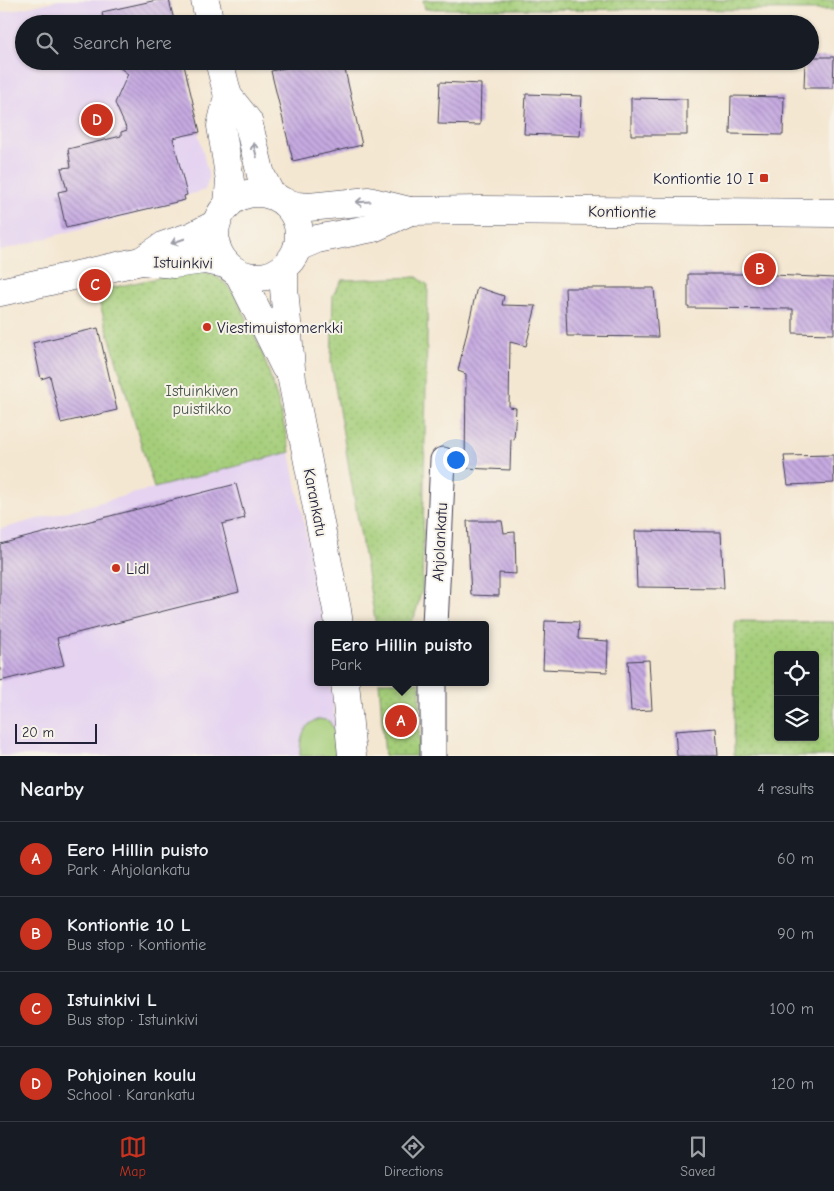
<!DOCTYPE html>
<html lang="en">
<head>
<meta charset="utf-8">
<style>
  :root { --surface:#171b24; --page:#20242c; --text:#f1f3f6; --muted:#9ea1a6; --line:#363941; --accent:#c8321e }
  body { margin:0; font-family:"Comic Neue",sans-serif; background:var(--page); color:var(--text) }
  .controls { position:absolute; right:15px; bottom:15px; display:grid; overflow:hidden; border-radius:5px; box-shadow:0 1px 4px #0004 }
  .controls button { width:45px; height:45px; display:grid; place-items:center; padding:0; border:0; border-bottom:1px solid var(--line); background:var(--surface); color:var(--text); font:25px sans-serif }
  .scale { position:absolute; left:15px; bottom:12px; width:82px; box-sizing:border-box; padding-left:5px; border:2px solid #22223b; border-top:0; font-size:14px; line-height:18px; white-space:nowrap; color:#22223b; -webkit-text-stroke:4px #f7f3e8; paint-order:stroke }
  .you { position:absolute; left:455px; top:459px; width:18px; height:18px; margin:-12px; border:4px solid #fff; border-radius:50%; background:#1a73e8; box-shadow:0 0 0 8px #1a73e833 }
  .badge { display:grid; place-items:center; width:32px; height:32px; border-radius:50%; background:var(--accent); color:#fff; font-size:16px; font-weight:700 }
  .pin { position:absolute; translate:-50% -50%; border:2px solid #fff; box-shadow:0 1px 5px #0006 }
  .popup { position:absolute; left:314px; top:621px; width:175px; height:65px; box-sizing:border-box; display:grid; place-content:center; border-radius:5px; background:var(--surface); filter:drop-shadow(0 1px 4px #0005); font-size:16px; white-space:nowrap; color:var(--muted) }
  .popup b { font-size:19px; color:var(--text) }
  .popup::after { content:''; position:absolute; left:50%; top:100%; margin-left:-10px; border:10px solid transparent; border-top-color:var(--surface) }
  .list { margin:0; padding:0; list-style:none }
  h2 { display:flex; justify-content:space-between; align-items:center; height:65px; margin:0; padding:0 20px; font-size:21px }
  h2 small { font-size:16px; font-weight:400; color:var(--muted) }
  .list li { display:grid; grid-template-columns:32px 1fr auto; gap:15px; align-items:center; box-sizing:border-box; height:75px; padding:0 20px; border-top:1px solid var(--line) }
  .list b { display:block; font-size:19px; white-space:nowrap }
  .list p { margin:0; font-size:16px; white-space:nowrap; color:var(--muted) }
  .list em { font-size:16px; font-style:normal; color:var(--muted) }
  .icon { flex:none; width:28px; height:28px; fill:none; stroke:currentColor; stroke-width:2; stroke-linecap:round; stroke-linejoin:round }
  .map { position:relative; flex:none; width:834px; height:756px; overflow:hidden }
  .search { position:absolute; background:var(--surface); box-shadow:0 1px 4px #0004; left:15px; right:15px; top:15px; height:55px; display:flex; align-items:center; gap:12px; box-sizing:border-box; padding:0 18px; border-radius:28px; color:var(--muted); font-size:19px }
  .sheet { height:365px; background:var(--surface) }
  nav { display:flex; justify-content:space-around; align-items:center; box-sizing:border-box; height:70px; border-top:1px solid var(--line); background:var(--surface); font-size:14px; color:var(--muted) }
  nav a { display:grid; justify-items:center; gap:2px }
  nav .on { color:var(--accent) }
  .map>svg:first-child { display:block }
  .built { fill:#e5d3f1 }
  .grass { fill:#a5ce7a; stroke:#64785a }
  .park { fill:url(#park-dots); stroke:#64785a; fill-rule:evenodd }
  .building { fill:url(#building-back-hatch) }
  .lines { fill:none; stroke-linecap:round; stroke-linejoin:round }
  .minor-casing { stroke:#424052; stroke-width:27 }
  .tertiary-casing { stroke:#424052; stroke-width:29 }
  .minor { stroke:#fff; stroke-width:25 }
  .tertiary { stroke:#fff; stroke-width:28 }
  .oneway { stroke:#9c9ca7 }
  .poi-dot { fill:#c8321e; stroke:#f7f3e8; stroke-width:2 }
  .labels { text-anchor:middle; stroke-width:4; stroke-linejoin:round; paint-order:stroke }
  .poi-label { font-size:16px; fill:#22223b; stroke:#f7f3e8; text-anchor:start }
  .street-label { font-size:16px; fill:#22223b; stroke:#f7f3e8 }
  .park-label { font-size:16px; fill:#49564e; stroke:#f7f3e8 }
</style>
</head>
<body>
<div class="map">
<svg width="834" height="756" viewBox="0 0 834 756">
  <defs>
    <pattern id="park-dots" width="8" height="8" patternUnits="userSpaceOnUse" patternTransform="scale(1.25)"><rect width="8" height="8" fill="#a5ce7a"/><path d="M2 2h.1M6 6h.1" fill="none" stroke="#8eb16a" stroke-width="1.8" stroke-linecap="round"/></pattern>
    <pattern id="building-back-hatch" width="6" height="6" patternUnits="userSpaceOnUse" patternTransform="scale(1.25)"><rect width="6" height="6" fill="#c6aae1"/><path d="M-1 5l2 2M0 0l6 6M5-1l2 2" fill="none" stroke="#a08ab8"/></pattern>
  </defs>
  <rect width="100%" height="100%" fill="#f7f3e8"/>
  <filter id="ink" filterUnits="userSpaceOnUse"><feTurbulence type="fractalNoise" baseFrequency=".02" numOctaves="2"/><feDisplacementMap in="SourceGraphic" scale="10" xChannelSelector="R" yChannelSelector="G"/><feConvolveMatrix kernelMatrix="1 2 1 2 8 2 1 2 1" color-interpolation-filters="sRGB"/></filter>
  <filter id="wash" filterUnits="userSpaceOnUse"><feTurbulence type="fractalNoise" baseFrequency=".0096" numOctaves="4" result="noise"/><feDisplacementMap in="SourceGraphic" scale="20" xChannelSelector="R" yChannelSelector="G"/><feGaussianBlur stdDeviation="1.12" result="paint"/><feColorMatrix in="noise" values="0 0 0 0 0 0 0 0 0 0 0 0 0 0 0 0 0 1.4 0 .05"/><feComposite in="paint" operator="in"/></filter>
  <g filter="url(#wash)">
    <rect width="100%" height="100%" fill="#f4e7d2"/>
    <!-- built -->
    <g class="built">
      <path d="M60 0H166L172 24H24V61H181L209 178 205 190 185 196V200L0 251V13Z"/>
      <path d="M290 452 324 625H317V682H331L337 743V756H0V529Z"/>
    </g>
    <!-- grass -->
    <path class="grass" d="M320 719 329 721 334 729 336 756H300C300 740 302 723 320 719Z"/>
    <!-- park -->
    <g class="park">
      <path d="M423 0H834V10L425 9Z"/>
      <path d="M191 271C201 271 209 272 217 277 232 286 239 302 246 317 268 360 280 405 290 452L154 488 96 291Z"/>
      <path d="M417 277 428 285 422 590 414 618 408 625H376L331 363 333 295 342 280Z"/>
      <path d="M735 621 834 622V756H734ZM778 655H815V737H778Z"/>
      <path d="M379 682H418L420 686 419 756H385Z"/>
    </g>
    <g id="blocks">
      <!-- building -->
      <g class="building">
        <path d="M157 0H169L175 24H104L102 12Z"/>
        <path d="M810 57H834L833 88H804L805 61H810Z"/>
        <path d="M111 61H183L200 132 173 138 187 195 184 196 185 200 66 228 58 192 67 190 61 168 71 167 68 149 121 136V132L127 130 115 103 128 74Z"/>
        <path d="M317 61H343L362 145 293 161 271 71Z"/>
        <path d="M440 82 481 84 480 125 438 124Z"/>
        <path d="M526 94 582 96 580 136 524 134Z"/>
        <path d="M731 96 784 97 783 135 730 134Z"/>
        <path d="M631 98 687 99V135H631Z"/>
        <path d="M688 274H754L834 278V334L793 333V309L688 308Z"/>
        <path d="M477 287 504 296 502 305 536 306 526 346 510 342 509 407 516 408 514 440 511 439 510 470 465 468 466 374 458 371Z"/>
        <path d="M565 288H654L658 337 567 336Z"/>
        <path d="M98 328 117 410 61 423 50 376 41 379 33 343Z"/>
        <path d="M833 455 834 483 788 485 784 456Z"/>
        <path d="M236 484 245 518 222 524 239 592 57 638 64 665 0 681V544Z"/>
        <path d="M467 521H502L504 533 515 532 516 574 499 573V596L471 595Z"/>
        <path d="M635 531 721 532 724 588 637 587Z"/>
        <path d="M545 621 579 622 578 639 608 641 607 672 543 669Z"/>
        <path d="M649 660 652 710 631 711 628 661Z"/>
        <path d="M716 728 718 756H677L675 731Z"/>
      </g>
    </g>
  </g>
  <g filter="url(#ink)">
    <use href="#blocks" fill-opacity="0" stroke="#424052" stroke-width="1"/>
    <g class="lines">
      <defs>
        <g id="minor">
          <path d="M435 625 443 460"/>
          <path d="M433 756V682"/>
        </g>
        <g id="tertiary">
          <path d="M205 0 210 24"/>
          <path d="M219 61 228 96 248 121 261 175 271 195"/>
          <path d="M228 96 221 126 230 181 228 205"/>
          <circle cx="257" cy="235" r="42"/>
          <path d="M284 202 297 206 309 207 369 201 410 211 481 210 834 213"/>
          <path d="M298 247 317 239 373 228 410 211"/>
          <path d="M141 261 165 245 192 236 216 224"/>
          <path d="M284 268V288L292 380 337 610 339 625"/>
          <path d="M239 274 285 367"/>
          <path d="M0 292 141 261 174 264 204 260 226 264"/>
          <path d="M345 682 352 756"/>
        </g>
      </defs>
      <!-- minor casing -->
      <use href="#minor" class="minor-casing"/>
      <!-- tertiary casing -->
      <use href="#tertiary" class="tertiary-casing"/>
      <!-- minor -->
      <use href="#minor" class="minor"/>
      <!-- tertiary -->
      <use href="#tertiary" class="tertiary"/>
    </g>
    <!-- one-way arrows -->
    <defs><path id="oneway-shaft" d="M-6 0H5M1.5-3L5.5 0L1.5 3" fill="none" stroke-width="1.6" stroke-linecap="round" stroke-linejoin="round" transform="scale(1.25)"/></defs>
    <g class="oneway">
      <use href="#oneway-shaft" transform="translate(255 150) rotate(-104)"/>
      <use href="#oneway-shaft" transform="translate(363 202) rotate(177)"/>
      <use href="#oneway-shaft" transform="translate(178 241) rotate(161)"/>
    </g>
  </g>
  <!-- markers -->
  <g class="poi-dot">
    <rect x="759" y="173" width="10" height="10" rx="2.5"/>
    <circle cx="207" cy="327" r="5"/>
    <circle cx="116" cy="568" r="5"/>
  </g>
  <g class="labels">
    <!-- poi labels -->
    <g class="poi-label">
      <text x="754" y="184" text-anchor="end">Kontiontie 10 I</text>
      <text x="217" y="333">Viestimuistomerkki</text>
      <text x="126" y="574">Lidl</text>
    </g>
    <!-- street labels -->
    <g class="street-label">
      <text transform="translate(622 211) rotate(1)" y="6">Kontiontie</text>
      <text transform="translate(183 262) rotate(1)" y="6">Istuinkivi</text>
      <text transform="translate(316 502) rotate(79)" y="6">Karankatu</text>
      <text transform="translate(439 542) rotate(-87)" y="6">Ahjolankatu</text>
    </g>
    <!-- park labels -->
    <g class="park-label">
      <text x="202" y="396">Istuinkiven<tspan x="202" dy="18">puistikko</tspan></text>
    </g>
  </g>
</svg>
<div class="controls">
<button><svg class="icon" aria-label="locate" viewBox="0 0 24 24"><circle cx="12" cy="12" r="6"/><path d="M12 2v4M12 18v4M2 12h4M18 12h4"/></svg></button>
<button><svg class="icon" aria-label="layers" viewBox="0 0 24 24"><path d="M12 4l9 5-9 5-9-5zM3 14l9 5 9-5"/></svg></button>
</div>
<div class="scale">20 m</div>
<div class="you"></div>
<div class="pin badge" style="left:401px;top:721px">A</div>
<div class="popup"><b>Eero Hillin puisto</b>Park</div>
<div class="pin badge" style="left:760px;top:269px">B</div>
<div class="pin badge" style="left:95px;top:285px">C</div>
<div class="pin badge" style="left:97px;top:120px">D</div>
<div class="search"><svg class="icon" aria-label="search" viewBox="0 0 24 24"><circle cx="10" cy="10" r="6"/><path d="M15 15l6 6"/></svg>Search here</div>
</div>
<section class="sheet">
<h2>Nearby<small>4 results</small></h2>
<ul class="list">
<li><span class="badge">A</span><div><b>Eero Hillin puisto</b><p>Park · Ahjolankatu</p></div><em>60 m</em></li>
<li><span class="badge">B</span><div><b>Kontiontie 10 L</b><p>Bus stop · Kontiontie</p></div><em>90 m</em></li>
<li><span class="badge">C</span><div><b>Istuinkivi L</b><p>Bus stop · Istuinkivi</p></div><em>100 m</em></li>
<li><span class="badge">D</span><div><b>Pohjoinen koulu</b><p>School · Karankatu</p></div><em>120 m</em></li>
</ul>
</section>
<nav>
<a class="on"><svg class="icon" aria-label="map" viewBox="0 0 24 24"><path d="M3 6l6-2 6 2 6-2v14l-6 2-6-2-6 2zM9 4v14M15 6v14"/></svg>Map</a>
<a><svg class="icon" aria-label="directions" viewBox="0 0 24 24"><path d="M12 3l9 9-9 9-9-9zM9 14v-3h6M13 9l2 2-2 2"/></svg>Directions</a>
<a><svg class="icon" aria-label="saved" viewBox="0 0 24 24"><path d="M7 4h10v16l-5-4-5 4z"/></svg>Saved</a>
</nav>
</body>
</html>
